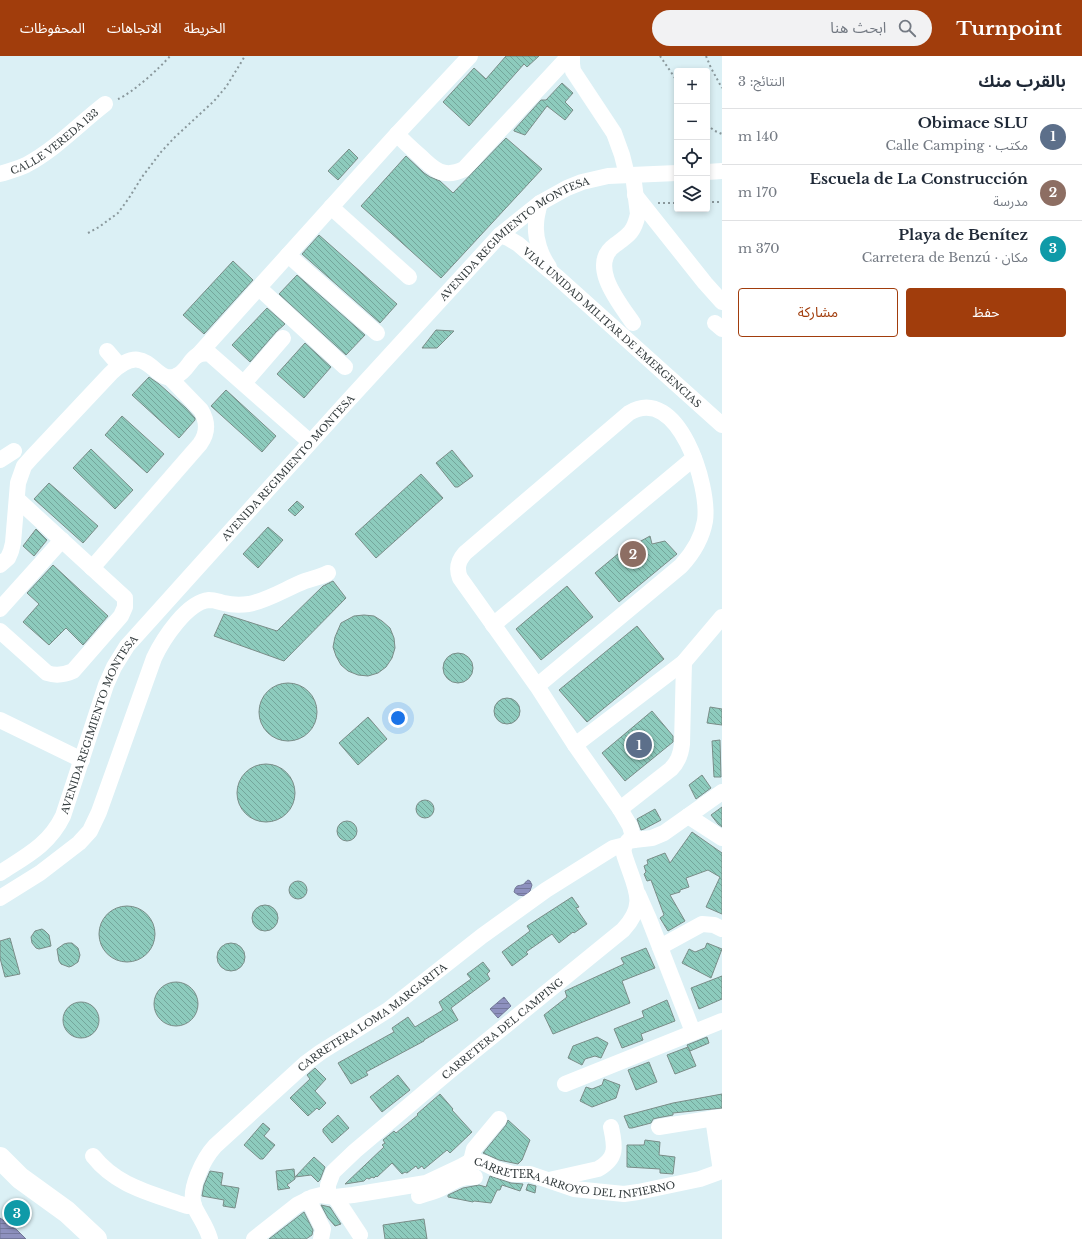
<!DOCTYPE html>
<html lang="ar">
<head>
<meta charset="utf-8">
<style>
  :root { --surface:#fff; --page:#f2f2f3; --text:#1f2937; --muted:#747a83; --line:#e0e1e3; --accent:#a13d0c }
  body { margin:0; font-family:"Libre Baskerville","Noto Sans Arabic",serif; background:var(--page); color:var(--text); direction:rtl }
  .controls { position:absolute; right:12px; top:12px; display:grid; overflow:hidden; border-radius:4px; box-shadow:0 2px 6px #0003 }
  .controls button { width:36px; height:36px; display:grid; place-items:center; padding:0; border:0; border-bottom:1px solid var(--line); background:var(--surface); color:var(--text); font:20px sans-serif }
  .you { position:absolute; left:398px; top:662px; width:14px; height:14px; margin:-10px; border:3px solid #fff; border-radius:50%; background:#1a73e8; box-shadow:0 0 0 6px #1a73e833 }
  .badge { display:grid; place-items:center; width:26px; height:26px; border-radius:50%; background:var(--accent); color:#fff; font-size:13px; font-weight:700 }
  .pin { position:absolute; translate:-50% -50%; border:2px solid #fff; box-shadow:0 1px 4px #0006 }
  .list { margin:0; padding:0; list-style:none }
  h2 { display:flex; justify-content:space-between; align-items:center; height:52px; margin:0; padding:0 16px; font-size:17px }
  h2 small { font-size:13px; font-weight:400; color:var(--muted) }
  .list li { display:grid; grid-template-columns:26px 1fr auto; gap:12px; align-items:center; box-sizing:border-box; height:56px; padding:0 16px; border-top:1px solid var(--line) }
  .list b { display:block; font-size:15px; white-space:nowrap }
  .list p { margin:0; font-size:13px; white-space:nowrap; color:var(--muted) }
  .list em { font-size:13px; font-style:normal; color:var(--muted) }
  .actions { display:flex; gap:8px; padding:12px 16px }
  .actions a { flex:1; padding:9px 0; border:1px solid var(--accent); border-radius:4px; text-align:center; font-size:14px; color:var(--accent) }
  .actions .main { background:var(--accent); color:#fff }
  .icon { flex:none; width:22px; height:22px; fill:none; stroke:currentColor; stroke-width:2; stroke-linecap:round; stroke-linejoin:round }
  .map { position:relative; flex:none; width:722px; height:1183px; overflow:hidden; direction:ltr }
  header { display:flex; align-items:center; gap:24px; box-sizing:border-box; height:56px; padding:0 20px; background:var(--accent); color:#fff }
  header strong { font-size:19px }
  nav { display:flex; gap:22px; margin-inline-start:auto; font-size:14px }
  .search { width:280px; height:36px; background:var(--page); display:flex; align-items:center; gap:10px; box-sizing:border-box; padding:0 14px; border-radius:22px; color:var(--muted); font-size:15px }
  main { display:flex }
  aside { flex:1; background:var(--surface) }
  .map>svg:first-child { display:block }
  .water { fill:url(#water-rules); stroke:#737898 }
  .building { fill:url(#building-back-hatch); stroke:#7a8d88 }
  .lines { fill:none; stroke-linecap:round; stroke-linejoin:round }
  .path { stroke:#8a989c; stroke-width:2; stroke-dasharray:2 3; stroke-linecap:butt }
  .minor { stroke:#fff; stroke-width:16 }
  .highway { stroke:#fff; stroke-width:22 }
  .labels { text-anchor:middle; stroke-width:3.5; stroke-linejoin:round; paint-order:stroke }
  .street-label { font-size:10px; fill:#343c3e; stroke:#fff }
</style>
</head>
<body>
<header>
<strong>Turnpoint</strong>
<div class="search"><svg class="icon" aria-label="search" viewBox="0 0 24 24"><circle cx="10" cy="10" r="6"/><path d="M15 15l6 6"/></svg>ابحث هنا</div>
<nav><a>الخريطة</a><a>الاتجاهات</a><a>المحفوظات</a></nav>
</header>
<main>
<aside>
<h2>بالقرب منك<small>النتائج: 3</small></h2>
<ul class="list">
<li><span class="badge" style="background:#5c6f8a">1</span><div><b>Obimace SLU</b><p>مكتب · Calle Camping</p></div><em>140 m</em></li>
<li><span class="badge" style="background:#8d6e63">2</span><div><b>Escuela de La Construcción</b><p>مدرسة</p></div><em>170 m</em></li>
<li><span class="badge" style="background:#0f9aa8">3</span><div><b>Playa de Benítez</b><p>مكان · Carretera de Benzú</p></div><em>370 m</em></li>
</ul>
<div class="actions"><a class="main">حفظ</a><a>مشاركة</a></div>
</aside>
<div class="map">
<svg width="722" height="1183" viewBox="0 0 722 1183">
  <defs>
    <pattern id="water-rules" width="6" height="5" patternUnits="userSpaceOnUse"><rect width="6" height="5" fill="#8e91bf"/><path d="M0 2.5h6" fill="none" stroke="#75789d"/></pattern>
    <pattern id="building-back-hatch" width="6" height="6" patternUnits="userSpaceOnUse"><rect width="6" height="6" fill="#8dcbbd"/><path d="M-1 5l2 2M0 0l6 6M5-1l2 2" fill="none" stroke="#74a69b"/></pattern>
  </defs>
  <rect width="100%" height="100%" fill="#dbf0f5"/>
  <!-- water -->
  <g class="water">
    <path d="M528 824 530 825 532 829 530 835 525 840 518 839 514 836C516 827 519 831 524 828 525 827 526 825 528 824Z"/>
    <path d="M504 941 511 950 498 962 490 953Z"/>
    <path d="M0 1162 17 1174 26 1183H0Z"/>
  </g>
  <!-- building -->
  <g class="building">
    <path d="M506 0H539L527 11 524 8 469 70 443 46 474 12 486 23Z"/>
    <path d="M562 27 573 37 565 46 573 54 565 64 547 50 525 79 514 75V74L541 44H546Z"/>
    <path d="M506 82 542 113 441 222 361 150 406 100 424 117 430 121 440 125 453 137Z"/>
    <path d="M349 93 358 102 338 124 328 115Z"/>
    <path d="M319 179 397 248 380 267 302 198Z"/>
    <path d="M233 205 253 224 204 278 183 259Z"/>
    <path d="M297 219 365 279 346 299 279 238Z"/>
    <path d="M267 252 285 268 276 276 250 306 232 289Z"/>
    <path d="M436 274 454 275 437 292H422Z"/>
    <path d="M305 287 331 311 304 342 277 318Z"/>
    <path d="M149 321 159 328 186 352 195 362V364L179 382 132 339Z"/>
    <path d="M226 334 276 380 262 396 211 350Z"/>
    <path d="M122 360 164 398 147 417 105 379Z"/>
    <path d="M91 393 133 434 115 453 73 412Z"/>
    <path d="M452 394 473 420 458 431H455L436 407Z"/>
    <path d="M421 418 443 442 376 502 355 478Z"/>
    <path d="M49 427 98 470 83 487 34 443Z"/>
    <path d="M297 445 304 451 295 460 288 454Z"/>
    <path d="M268 471 283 484 258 512 243 498Z"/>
    <path d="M36 473 47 484 34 500 23 490Z"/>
    <path d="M650 480 652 488 665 485 677 498 619 546 595 517 619 497Z"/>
    <path d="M53 509 108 560 83 589 66 572 49 589 23 566 39 548 27 537Z"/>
    <path d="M333 525 346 542 284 605 214 580 224 558 277 575 323 530Z"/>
    <path d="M567 530 593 561 541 604 516 573Z"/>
    <path d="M364 559 374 560 382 565 390 572 394 582 395 592 392 602 386 611 378 617 368 620 358 619 348 615 341 609 336 600 333 591 335 581 341 567 354 560Z"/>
    <path d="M637 570 664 603 587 666 559 634Z"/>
    <circle cx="458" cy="612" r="15"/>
    <circle cx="288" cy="656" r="29"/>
    <circle cx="507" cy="655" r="13"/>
    <path d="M710 651 722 653V669L707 667Z"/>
    <path d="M652 655 673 680V686L625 725 602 697Z"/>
    <path d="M368 661 387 683 358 709 339 687Z"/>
    <path d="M720 684 721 721H714L712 685Z"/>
    <circle cx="266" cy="737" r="29"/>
    <path d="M702 719 711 732 696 743 689 729Z"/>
    <circle cx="425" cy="753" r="9"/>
    <path d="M722 751V771L718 768 711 759Z"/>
    <path d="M655 753 661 764 644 773 641 774 637 763Z"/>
    <circle cx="347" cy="775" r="10"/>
    <path d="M692 776 722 797V858L706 851 720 821 708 814 686 822 689 831 680 834V836L670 839 685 865 668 875 660 862 664 859 651 824 647 825 644 818 646 816 644 810 648 808 647 804 665 797 670 807Z"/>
    <circle cx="298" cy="834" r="9"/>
    <path d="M572 841 579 851 576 852 587 868 574 877 573 876 559 887 552 878 526 896 528 898 512 910 502 896 530 875 527 870Z"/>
    <circle cx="265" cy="862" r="13"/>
    <circle cx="127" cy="878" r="28"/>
    <path d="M42 873 45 875 49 879 51 890 39 893 36 892 32 887 31 881 35 875Z"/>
    <path d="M10 882 20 918 5 921 0 902V885Z"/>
    <circle cx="231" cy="901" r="14"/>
    <path d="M68 887H72L78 892 80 899 78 906 72 910 69 911 61 908 59 905 57 893 64 888Z"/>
    <path d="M707 887 722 893 711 922 682 907 689 893 695 896 705 892Z"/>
    <path d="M646 892 655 912 622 925 630 947 553 978 544 959 567 941 565 935 624 908 621 902Z"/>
    <path d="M483 906 490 915 487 918 490 923 451 952 458 964 424 984V985L366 1016 368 1019 351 1028 338 1007 394 976 392 972 408 961 415 971 443 954 439 946 471 923 467 918Z"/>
    <path d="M722 920V943L699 953 691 932Z"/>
    <circle cx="176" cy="948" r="22"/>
    <path d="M667 944 675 965 641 978 643 984 622 992 614 973 644 961 642 955Z"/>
    <circle cx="81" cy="964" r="18"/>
    <path d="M597 981 608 987 601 1002 595 1000 585 1003 582 1009 568 1002 573 990Z"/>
    <path d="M707 981 709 987 690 995 687 989Z"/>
    <path d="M688 991 696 1010 675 1018 667 999Z"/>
    <path d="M649 1006 657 1026 636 1034 628 1014Z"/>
    <path d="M315 1012 326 1023 315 1035 326 1047 319 1054 317 1052 308 1060 290 1042 310 1023 307 1019Z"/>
    <path d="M398 1019 410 1034 382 1056 370 1041Z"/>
    <path d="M604 1023 620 1029 616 1042 592 1051 580 1045 586 1031 592 1033 602 1029Z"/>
    <path d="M440 1038 453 1053 452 1054 472 1076 450 1097 447 1094 424 1113 422 1110 418 1113 416 1110 407 1117 405 1116 402 1118 392 1107 377 1121 376 1120 374 1122 372 1121 369 1123 367 1122 364 1125 345 1128 384 1091 382 1089 385 1087 383 1084 394 1075 396 1077 418 1059 417 1058Z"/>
    <path d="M722 1038V1052L673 1057V1059L657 1062 653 1063 651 1067 632 1072H629L624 1060 673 1047Z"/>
    <path d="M338 1059 349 1072 332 1087 323 1076V1073Z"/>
    <path d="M508 1064 530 1084 522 1104 518 1108 499 1104 483 1097 506 1069Z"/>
    <path d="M263 1067 270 1073 264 1080 275 1089 263 1103H260L244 1089Z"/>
    <path d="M645 1084 660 1086 659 1099 675 1101 673 1118 660 1117V1113L627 1111V1089H644Z"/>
    <path d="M314 1101 325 1111 320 1124 318 1126 311 1119 295 1121Z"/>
    <path d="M294 1113 295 1123 287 1129 290 1132 278 1134 276 1115Z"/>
    <path d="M210 1115 223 1117 221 1129 239 1132 235 1152 223 1150 224 1144 202 1140 204 1129Z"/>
    <path d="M490 1120 511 1127 523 1128 520 1135 502 1129 500 1134H497L491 1147 474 1145 473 1146 448 1141V1139L463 1132 479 1129 486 1131Z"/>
    <path d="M528 1128 536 1130 535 1137 526 1134Z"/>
    <path d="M321 1149 330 1151 341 1168 335 1170 328 1162Z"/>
    <path d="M304 1156 313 1174 312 1179 306 1183H269Z"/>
    <path d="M424 1163 427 1183H385L383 1169Z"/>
  </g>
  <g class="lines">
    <!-- path -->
    <g class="path">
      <path d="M660 0 677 25"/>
      <path d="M706 0 711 12 722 32"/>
      <path d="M118 43C131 38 160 12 170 0"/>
      <path d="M707 69 715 75 722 78"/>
      <path d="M707 146H722"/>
      <path d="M658 147H677"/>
      <path d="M88 177 99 171 118 157 129 142 142 121 161 96 174 82 214 45 226 31 245 0"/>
    </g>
    <!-- minor -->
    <g class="minor">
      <path d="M572 0V8L573 15 614 77 622 99 627 119"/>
      <path d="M397 78C404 86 412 93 420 100 434 114 444 123 464 113L569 0"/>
      <path d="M707 116 722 115"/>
      <path id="s1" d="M0 118C9 115 18 113 26 109 56 93 79 68 105 48"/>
      <path d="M633 119 638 158C634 176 629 179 615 189 587 209 620 248 633 267"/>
      <path d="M635 139 705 227 722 246"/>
      <path d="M540 147C538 154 536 162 536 169 535 183 541 200 549 211"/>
      <path d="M331 151 409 221"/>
      <path id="s2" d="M500 179 508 182 518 188 556 220 722 369"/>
      <path d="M288 199 377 277"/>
      <path d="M259 232 345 311"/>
      <path d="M715 267 722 273"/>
      <path d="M107 295 119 309"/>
      <path d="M198 299 397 78 470 0"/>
      <path d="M244 327 283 282"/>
      <path d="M0 404 14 395"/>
      <path d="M0 509 8 502 11 495 13 487 18 427 24 410 32 401 111 317C149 281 153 330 176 320 191 314 190 294 210 298L310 386"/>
      <path d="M92 512 200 388C208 377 208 366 201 354L170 322"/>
      <path d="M0 553 62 484"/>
      <path d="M493 569 694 402"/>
      <path d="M0 575 47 617C56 620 64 619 73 615L121 560 125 551V542L17 443"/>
      <path d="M537 630 681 510C693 497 702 482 705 465 710 430 678 327 629 357L465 497C458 505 456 512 460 522L537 630 575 689 620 753 630 770 634 784"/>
      <path d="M0 664 82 704"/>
      <path d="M575 689 684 606 722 561"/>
      <path d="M620 753 671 713C678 706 681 698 682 688L684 606"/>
      <path d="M688 760 722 782"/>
      <path id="s3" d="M0 817C26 800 49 789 63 760L106 629 114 611 127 590 345 348 500 179 540 147 567 132 582 126 608 120 677 117"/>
      <path d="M638 838 649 863 693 976"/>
      <path d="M0 842 40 817 79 787 90 775 99 756 154 602C163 583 187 546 209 544 215 544 219 546 224 547 232 549 241 549 249 548 269 544 287 532 305 525 313 522 321 521 328 517"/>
      <path d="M660 891 702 868 714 869 722 873"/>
      <path d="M565 1028 722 965"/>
      <path d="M713 1062 721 1115"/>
      <path d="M659 1071 722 1061"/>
      <path d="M93 1100C116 1129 147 1136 181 1148L187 1150 194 1149"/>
      <path d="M471 1105 474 1093 499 1063"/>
      <path d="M549 1124 598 1113C618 1102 615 1090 611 1071"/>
      <path id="s4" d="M328 1140V1129L333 1116 355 1095 451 1014 623 874C647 848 636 834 626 804 624 798 622 794 625 789"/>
      <path d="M419 1140C426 1138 433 1136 440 1133 453 1126 459 1120 475 1121"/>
      <path d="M335 1141 360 1179"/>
      <path d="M308 1143 323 1173 321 1183"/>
      <path id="s5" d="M210 1183C207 1171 199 1161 194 1150 188 1133 204 1102 215 1090L306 1007 321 996 388 954 482 880 546 834 613 792 625 789 628 785 634 784 652 782 664 777 722 736"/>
      <path id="s6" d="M254 1183 297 1149 313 1141 321 1139 335 1141 353 1139 426 1127 460 1111 471 1105H476L484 1107 496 1113 513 1118H530L574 1133 624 1138 638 1136 700 1123 722 1115"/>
    </g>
    <!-- highway -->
    <path class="highway" d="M0 1102 20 1122 67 1156 96 1183"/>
  </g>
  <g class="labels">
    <!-- street labels -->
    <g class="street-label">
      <text dy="4" stroke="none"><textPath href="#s1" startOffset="64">CALLE VEREDA 133</textPath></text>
      <text dy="4" stroke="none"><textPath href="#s3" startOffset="833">AVENIDA REGIMIENTO MONTESA</textPath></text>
      <text dy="4" stroke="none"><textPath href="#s2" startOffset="146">VIAL UNIDAD MILITAR DE EMERGENCIAS</textPath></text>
      <text dy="4" stroke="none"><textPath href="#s3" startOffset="509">AVENIDA REGIMIENTO MONTESA</textPath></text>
      <text dy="4" stroke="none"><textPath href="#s3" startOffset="185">AVENIDA REGIMIENTO MONTESA</textPath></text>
      <text dy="4" stroke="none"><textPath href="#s5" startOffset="306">CARRETERA LOMA MARGARITA</textPath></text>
      <text dy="4" stroke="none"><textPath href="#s4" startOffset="247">CARRETERA DEL CAMPING</textPath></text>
      <text dy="4" stroke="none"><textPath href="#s6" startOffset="344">CARRETERA ARROYO DEL INFIERNO</textPath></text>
    </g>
  </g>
</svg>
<div class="controls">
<button>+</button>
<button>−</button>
<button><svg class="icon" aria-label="locate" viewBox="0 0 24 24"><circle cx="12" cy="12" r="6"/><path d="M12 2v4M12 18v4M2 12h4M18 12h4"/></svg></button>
<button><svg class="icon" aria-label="layers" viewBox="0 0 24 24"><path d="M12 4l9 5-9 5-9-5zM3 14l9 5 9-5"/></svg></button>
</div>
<div class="you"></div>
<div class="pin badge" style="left:639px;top:689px;background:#5c6f8a">1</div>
<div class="pin badge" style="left:633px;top:498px;background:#8d6e63">2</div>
<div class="pin badge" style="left:17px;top:1157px;background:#0f9aa8">3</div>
</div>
</main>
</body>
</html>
